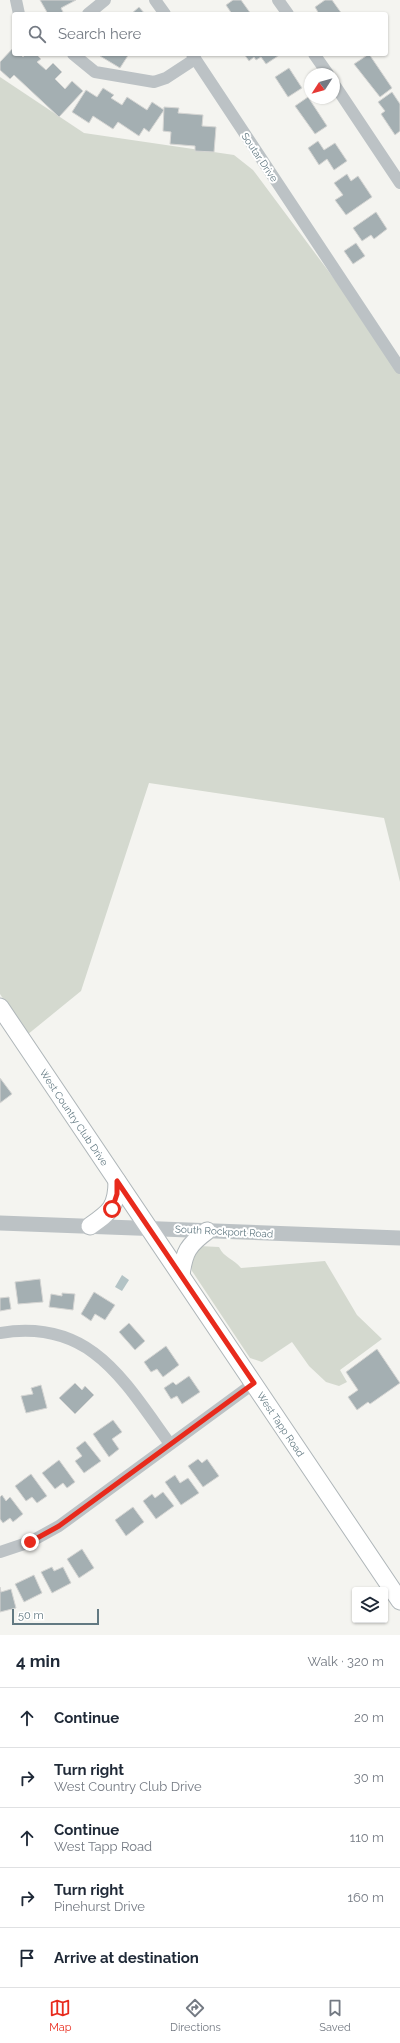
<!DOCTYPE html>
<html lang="en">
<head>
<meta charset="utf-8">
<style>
  :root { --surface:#fff; --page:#f6f6f7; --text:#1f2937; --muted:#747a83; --line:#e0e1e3; --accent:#e82a1c }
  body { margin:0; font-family:Raleway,sans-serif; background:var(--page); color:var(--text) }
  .controls { position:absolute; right:12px; bottom:12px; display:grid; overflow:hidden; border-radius:4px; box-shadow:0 1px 3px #0004 }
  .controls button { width:36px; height:36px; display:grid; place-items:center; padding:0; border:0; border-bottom:1px solid var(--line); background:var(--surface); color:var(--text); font:20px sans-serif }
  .compass { position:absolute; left:304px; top:68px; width:36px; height:36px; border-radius:50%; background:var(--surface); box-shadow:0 1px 3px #0004; rotate:234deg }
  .scale { position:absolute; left:12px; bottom:10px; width:87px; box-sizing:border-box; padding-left:4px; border:2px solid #627982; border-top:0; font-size:11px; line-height:14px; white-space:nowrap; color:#627982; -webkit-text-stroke:3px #fff; paint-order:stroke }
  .stop { position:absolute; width:12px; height:12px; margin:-9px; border:3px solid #e82a1c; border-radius:50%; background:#fff }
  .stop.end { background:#e82a1c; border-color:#fff; box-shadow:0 1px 4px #0008 }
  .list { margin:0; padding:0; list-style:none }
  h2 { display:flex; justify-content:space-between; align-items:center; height:52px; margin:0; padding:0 16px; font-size:17px }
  h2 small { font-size:13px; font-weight:400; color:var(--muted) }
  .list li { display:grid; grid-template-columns:26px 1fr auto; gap:12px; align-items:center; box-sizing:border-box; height:60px; padding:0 16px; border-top:1px solid var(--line) }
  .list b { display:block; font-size:15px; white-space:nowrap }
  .list p { margin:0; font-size:13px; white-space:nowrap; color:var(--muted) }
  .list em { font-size:13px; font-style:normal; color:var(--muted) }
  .icon { flex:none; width:22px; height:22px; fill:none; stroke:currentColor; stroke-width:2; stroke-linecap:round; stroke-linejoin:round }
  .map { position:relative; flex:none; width:400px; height:1635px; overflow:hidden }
  .search { position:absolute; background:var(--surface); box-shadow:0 1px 3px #0004; left:12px; right:12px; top:12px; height:44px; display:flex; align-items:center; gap:10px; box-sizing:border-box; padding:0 14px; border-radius:4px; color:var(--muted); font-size:15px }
  .sheet { height:352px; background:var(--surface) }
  nav { display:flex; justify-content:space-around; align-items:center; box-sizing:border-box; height:56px; border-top:1px solid var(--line); background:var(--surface); font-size:11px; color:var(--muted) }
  nav a { display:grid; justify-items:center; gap:2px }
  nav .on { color:var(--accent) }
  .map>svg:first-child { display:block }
  .green { fill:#d4d9cf }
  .water { fill:#b3c3c5 }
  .building { fill:#a4afb2; stroke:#d5d5d3 }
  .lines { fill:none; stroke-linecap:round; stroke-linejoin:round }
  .secondary-casing { stroke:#afb6b9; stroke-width:19 }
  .minor { stroke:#bcc2c5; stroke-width:12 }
  .tertiary { stroke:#bcc2c5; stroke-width:15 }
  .secondary { stroke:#fff; stroke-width:17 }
  .route { stroke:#e82a1c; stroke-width:5 }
  .labels { text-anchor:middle; stroke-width:4; stroke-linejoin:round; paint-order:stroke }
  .street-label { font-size:10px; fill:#627982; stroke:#fff }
</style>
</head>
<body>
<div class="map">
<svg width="400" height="1635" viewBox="0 0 400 1635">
  <rect width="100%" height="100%" fill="#f4f4f0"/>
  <!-- green -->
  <g class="green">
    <path d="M0 77 84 133 234 155 253 170 400 367V882L384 818 149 783 81 991 27 1035 0 994Z"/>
    <path d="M199 1246 219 1247C224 1258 234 1259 241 1268L325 1261 357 1315 382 1339 340 1370 347 1382 339 1386 326 1382 309 1366 292 1342 262 1362 250 1358 192 1271 190 1261Z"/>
  </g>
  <!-- water -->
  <path class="water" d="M122 1275 129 1280 122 1291 115 1287Z"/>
  <!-- building -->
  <g class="building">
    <path d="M40 0H76L61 8 64 14H48Z"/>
    <path d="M233 0H241L251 14H232L226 5Z"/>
    <path d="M325 0H332L342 14H319L315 7Z"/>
    <path d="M139 7 145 14H131Z"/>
    <path d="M14 47V54H20L23 57 26 54H36L41 59 37 62 46 70 53 63 62 72 55 79 65 89 72 81 83 91 59 117 14 75 10 79 0 70V62Z"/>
    <path d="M100 54H129L120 68 100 56Z"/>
    <path d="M244 54H281L266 64 261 57 256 60 254 57 249 61Z"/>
    <path d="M369 54 392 88 380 97 354 64Z"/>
    <path d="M289 68 302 88 288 97 275 77Z"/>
    <path d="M103 88 114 95 111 98 122 105 127 97 147 110 152 102 164 110 149 132 144 128 139 136 118 122 113 129 93 116 89 123 72 112 86 90 97 97Z"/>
    <path d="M392 92 400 104V131L395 135 381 114 385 111 378 102Z"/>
    <path d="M308 97 327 126 315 134 295 106Z"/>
    <path d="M164 107 179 108 178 113 203 115 202 126 216 127 214 152 195 151V146L170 144 171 132 163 131Z"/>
    <path d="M318 141 324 150 335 143 347 161 334 170 327 159 319 165 308 148Z"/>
    <path d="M347 174 351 181 358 176 372 197 346 215 335 200 343 195 334 183Z"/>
    <path d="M376 212 387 229 374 239 371 235 362 241 353 228Z"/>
    <path d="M356 243 365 256 353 264 344 251Z"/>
    <path d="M0 1078 12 1094 0 1103Z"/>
    <path d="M40 1279 43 1302 18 1304 15 1282Z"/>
    <path d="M94 1292 115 1305 105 1320 95 1314 91 1321 81 1314Z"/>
    <path d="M62 1293 75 1294 73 1310 49 1307 51 1294 62 1296Z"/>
    <path d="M9 1297 11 1309 0 1311V1298Z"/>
    <path d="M129 1323 145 1341 135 1350 119 1332Z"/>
    <path d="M166 1346 179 1365 163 1377 157 1369 151 1372 144 1362Z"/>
    <path d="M377 1349 400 1383 370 1404 368 1402 357 1410 348 1397 358 1390 346 1372Z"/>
    <path d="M189 1376 200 1392 182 1404 177 1396 171 1399 164 1388 173 1382 176 1385Z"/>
    <path d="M75 1383 82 1390 85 1386 94 1395 75 1414 59 1398Z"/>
    <path d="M41 1385 47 1408 26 1413 21 1396 33 1394 31 1388Z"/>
    <path d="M113 1420 122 1432 112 1439 119 1449 109 1457 93 1434Z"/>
    <path d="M85 1441 101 1461 84 1473 75 1461 82 1456 76 1448Z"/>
    <path d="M198 1459 202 1463 207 1459 219 1476 203 1487 188 1466Z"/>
    <path d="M59 1460 75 1482 67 1488 63 1483 55 1489 42 1473Z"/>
    <path d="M31 1474 47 1496 37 1503 32 1497 26 1501 15 1486Z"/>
    <path d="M175 1475 180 1483 188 1478 199 1493 181 1505 165 1482Z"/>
    <path d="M163 1492 174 1506 156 1519 143 1501 152 1494 155 1498Z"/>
    <path d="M2 1495 6 1501 10 1497 23 1514 13 1522 10 1518 3 1523 0 1519V1497Z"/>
    <path d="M133 1507 144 1522 126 1536 115 1520Z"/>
    <path d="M82 1549 94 1568 79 1578 67 1559Z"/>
    <path d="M52 1567 54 1571 63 1567 71 1583 52 1593 41 1572Z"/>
    <path d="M34 1575 42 1593 24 1602 15 1584Z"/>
    <path d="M0 1587 1 1592 11 1589 16 1608 0 1612Z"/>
  </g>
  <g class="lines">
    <defs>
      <g id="secondary">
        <path id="s1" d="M0 1007 400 1601"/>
        <path d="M90 1226C110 1212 117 1207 117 1181"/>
        <path d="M181 1275C184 1252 188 1245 207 1231"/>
      </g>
    </defs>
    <!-- secondary casing -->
    <use href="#secondary" class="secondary-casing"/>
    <!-- minor -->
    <g class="minor">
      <path d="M16 0 19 14"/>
      <path d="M155 0 165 14"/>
      <path d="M278 0 288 14"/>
      <path d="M88 14 105 0"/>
      <path d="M73 54 95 72 154 82 166 78 195 59"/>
      <path d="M192 54 400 368"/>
      <path d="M314 54 328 74"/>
      <path d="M334 84 400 183"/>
      <path d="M0 1333C91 1318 124 1381 170 1444"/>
      <path d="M0 1552 30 1542 59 1526 254 1383"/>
    </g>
    <!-- tertiary -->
    <path class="tertiary" d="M0 1223 400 1238"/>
    <!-- secondary -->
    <use href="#secondary" class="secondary"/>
  </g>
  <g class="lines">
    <!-- route -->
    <path class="route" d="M30 1542 59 1526 254 1383 117 1181V1194L112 1209"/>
  </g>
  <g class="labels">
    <!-- street labels -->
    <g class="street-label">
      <text transform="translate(260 157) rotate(56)" y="4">Soutar Drive</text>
      <text dy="4" stroke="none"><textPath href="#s1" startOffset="133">West Country Club Drive</textPath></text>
      <text transform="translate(224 1231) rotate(3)" y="4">South Rockport Road</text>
      <text dy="4" stroke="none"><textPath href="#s1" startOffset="503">West Tapp Road</textPath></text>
    </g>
  </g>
</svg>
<div class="controls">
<button><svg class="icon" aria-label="layers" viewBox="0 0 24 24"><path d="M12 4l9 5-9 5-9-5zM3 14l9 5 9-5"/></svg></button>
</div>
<svg class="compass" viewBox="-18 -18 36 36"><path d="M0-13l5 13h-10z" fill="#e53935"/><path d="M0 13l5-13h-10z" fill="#747a83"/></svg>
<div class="scale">50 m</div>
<div class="stop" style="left:112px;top:1209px"></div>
<div class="stop end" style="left:30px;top:1542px"></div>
<div class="search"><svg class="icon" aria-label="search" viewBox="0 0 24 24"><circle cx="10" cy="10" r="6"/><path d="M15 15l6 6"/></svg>Search here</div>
</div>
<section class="sheet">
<h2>4 min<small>Walk · 320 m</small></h2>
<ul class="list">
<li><svg class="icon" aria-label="ahead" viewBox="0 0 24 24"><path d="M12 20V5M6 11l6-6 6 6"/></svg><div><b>Continue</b></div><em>20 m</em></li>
<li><svg class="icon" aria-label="right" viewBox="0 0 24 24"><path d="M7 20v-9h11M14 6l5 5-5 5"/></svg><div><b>Turn right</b><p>West Country Club Drive</p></div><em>30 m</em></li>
<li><svg class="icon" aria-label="ahead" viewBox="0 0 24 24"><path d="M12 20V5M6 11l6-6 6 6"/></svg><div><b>Continue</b><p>West Tapp Road</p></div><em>110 m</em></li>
<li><svg class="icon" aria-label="right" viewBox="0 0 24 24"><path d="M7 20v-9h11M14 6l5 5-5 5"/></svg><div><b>Turn right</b><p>Pinehurst Drive</p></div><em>160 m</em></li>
<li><svg class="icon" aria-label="arrive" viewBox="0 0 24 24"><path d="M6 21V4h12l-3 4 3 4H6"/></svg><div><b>Arrive at destination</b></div></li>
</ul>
</section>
<nav>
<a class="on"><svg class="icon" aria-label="map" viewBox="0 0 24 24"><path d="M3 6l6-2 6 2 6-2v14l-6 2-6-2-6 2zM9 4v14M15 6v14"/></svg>Map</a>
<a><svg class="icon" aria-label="directions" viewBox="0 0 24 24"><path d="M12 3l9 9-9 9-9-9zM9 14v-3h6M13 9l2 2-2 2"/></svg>Directions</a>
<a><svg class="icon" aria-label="saved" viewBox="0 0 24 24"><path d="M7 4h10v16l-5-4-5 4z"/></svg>Saved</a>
</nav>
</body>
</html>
